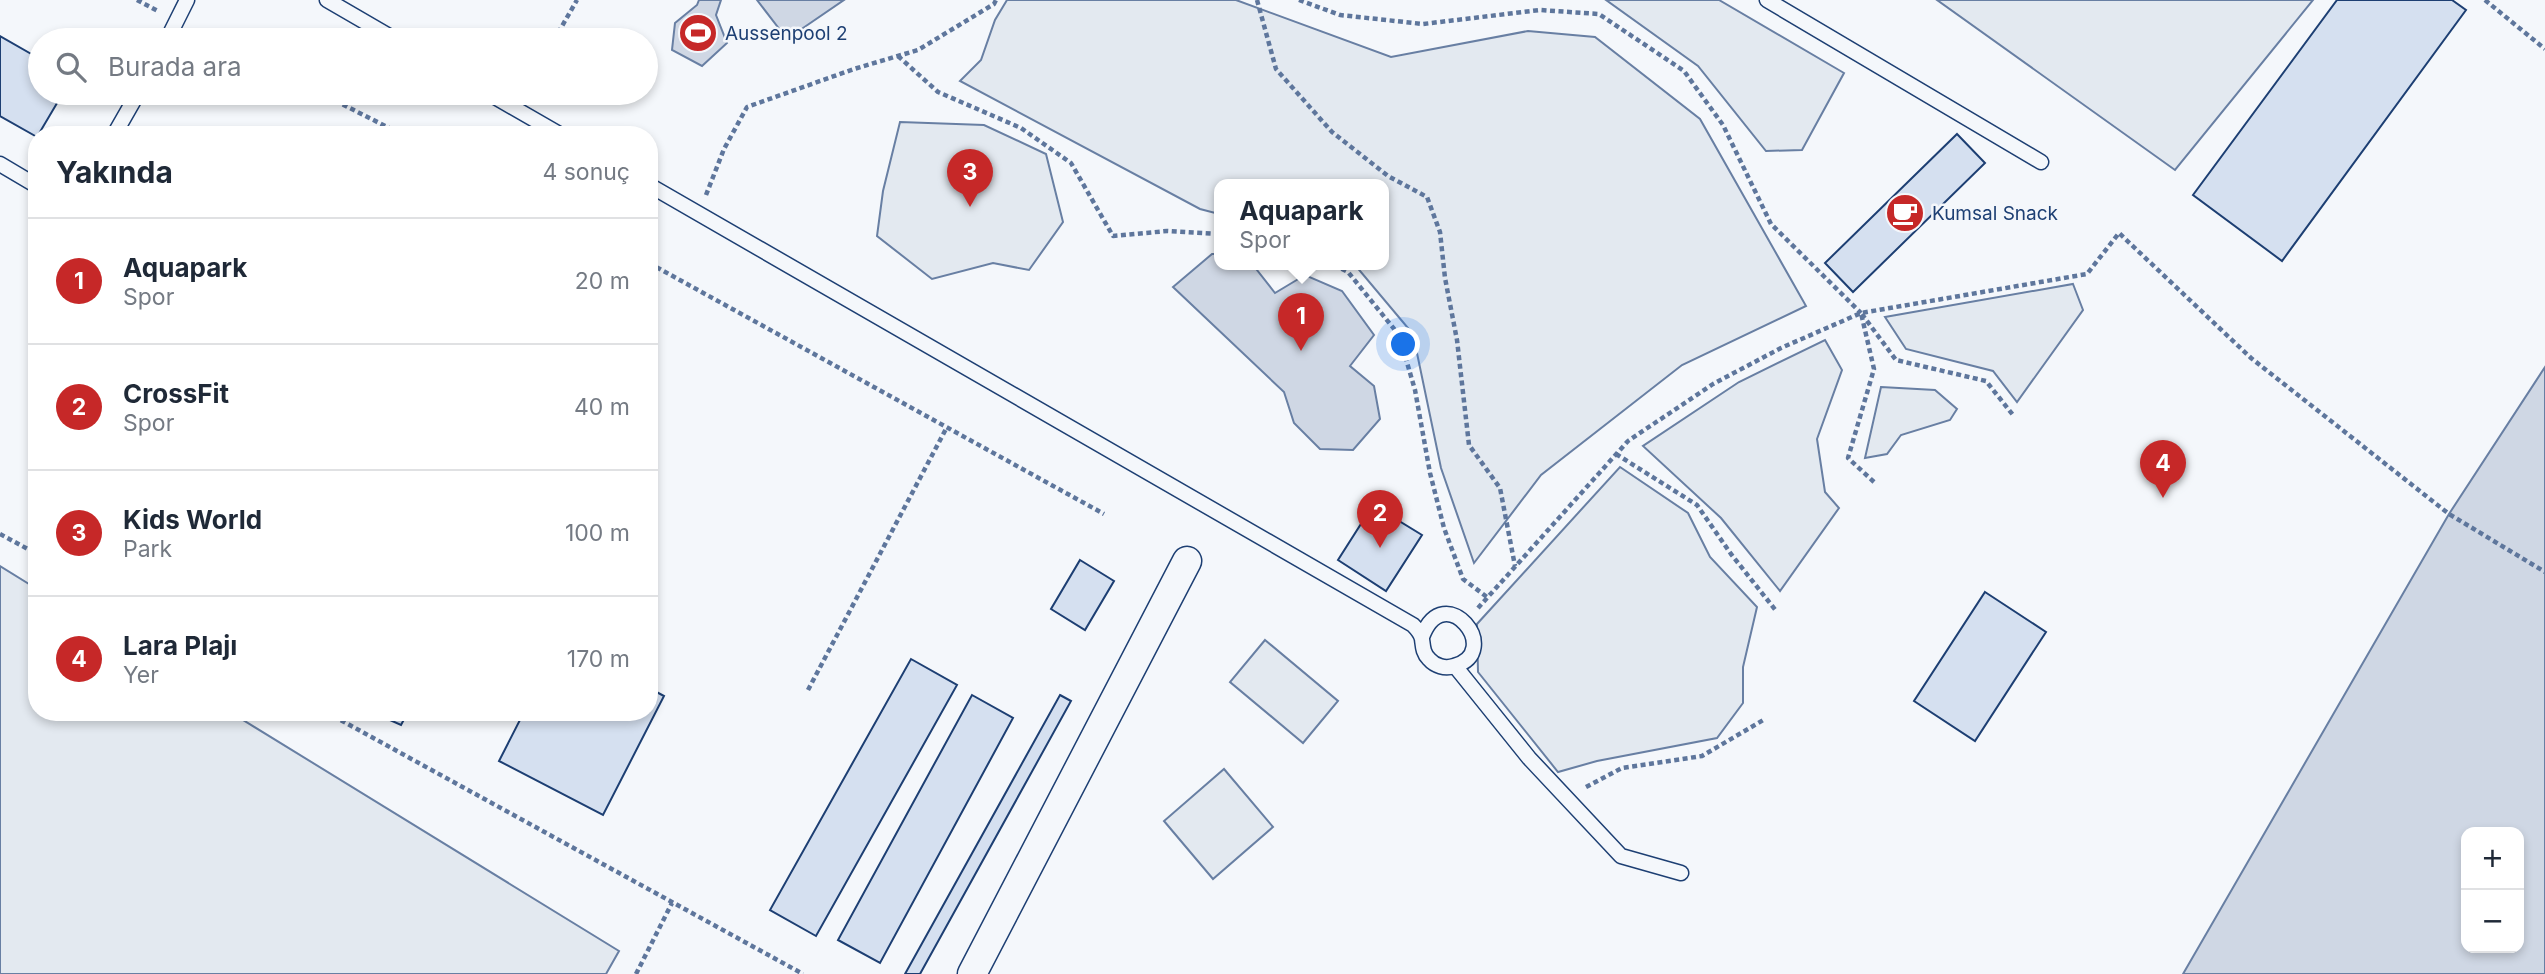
<!DOCTYPE html>
<html lang="tr">
<head>
<meta charset="utf-8">
<style>
  :root { --surface:#fff; --page:#f2f2f3; --text:#1f2937; --muted:#747a83; --line:#e0e1e3; --accent:#c62828 }
  body { margin:0; font-family:Inter,sans-serif; background:var(--page); color:var(--text) }
  .controls { position:absolute; right:21px; bottom:21px; display:grid; overflow:hidden; border-radius:14px; box-shadow:0 4px 10px #0003 }
  .controls button { width:63px; height:63px; display:grid; place-items:center; padding:0; border:0; border-bottom:2px solid var(--line); background:var(--surface); color:var(--text); font:35px sans-serif }
  .you { position:absolute; left:1404px; top:345px; width:24px; height:24px; margin:-18px; border:5px solid #fff; border-radius:50%; background:#1a73e8; box-shadow:0 0 0 10px #1a73e833 }
  .badge { display:grid; place-items:center; width:46px; height:46px; border-radius:50%; background:var(--accent); color:#fff; font-size:23px; font-weight:700 }
  .pin { position:absolute; translate:-50% -58px; filter:drop-shadow(0 2px 4px #0008) }
  .pin::after { content:''; position:absolute; top:37px; width:24px; height:21px; background:inherit; clip-path:polygon(0 0,100% 0,50% 100%) }
  .popup { position:absolute; left:1214px; top:179px; width:175px; height:91px; box-sizing:border-box; display:grid; place-content:center; border-radius:14px; background:var(--surface); filter:drop-shadow(0 2px 5px #0005); font-size:23px; white-space:nowrap; color:var(--muted) }
  .popup b { font-size:26px; color:var(--text) }
  .popup::after { content:''; position:absolute; left:50%; top:100%; margin-left:-14px; border:14px solid transparent; border-top-color:var(--surface) }
  .list { margin:0; padding:0; list-style:none }
  h2 { display:flex; justify-content:space-between; align-items:center; height:91px; margin:0; padding:0 28px; font-size:30px }
  h2 small { font-size:23px; font-weight:400; color:var(--muted) }
  .list li { display:grid; grid-template-columns:46px 1fr auto; gap:21px; align-items:center; box-sizing:border-box; height:126px; padding:0 28px; border-top:2px solid var(--line) }
  .list b { display:block; font-size:26px; white-space:nowrap }
  .list p { margin:0; font-size:23px; white-space:nowrap; color:var(--muted) }
  .list em { font-size:23px; font-style:normal; color:var(--muted) }
  .icon { flex:none; width:38px; height:38px; fill:none; stroke:currentColor; stroke-width:2; stroke-linecap:round; stroke-linejoin:round }
  .map { position:relative; flex:none; width:2545px; height:974px; overflow:hidden }
  .search { position:absolute; background:var(--surface); box-shadow:0 4px 10px #0003; left:28px; top:28px; width:630px; height:77px; display:flex; align-items:center; gap:18px; box-sizing:border-box; padding:0 24px; border-radius:38px; color:var(--muted); font-size:26px }
  .panel { position:absolute; background:var(--surface); box-shadow:0 4px 10px #0003; left:28px; top:126px; width:630px; height:595px; border-radius:28px }
  .map>svg:first-child { display:block }
  .green { fill:#e3e9f0; stroke:#687fa3; stroke-width:2 }
  .water { fill:#cfd7e4; stroke:#687fa3; stroke-width:2; fill-rule:evenodd }
  .building { fill:#d5e0f0; stroke:#1d3f73; stroke-width:2 }
  .lines { fill:none; stroke-linecap:round; stroke-linejoin:round }
  .service-casing { stroke:#1d3f73; stroke-width:17 }
  .minor-casing { stroke:#1d3f73; stroke-width:31 }
  .path { stroke:#5e769c; stroke-width:4.5; stroke-dasharray:5 3.5; stroke-linecap:butt }
  .service { stroke:#f4f7fb; stroke-width:14 }
  .minor { stroke:#f4f7fb; stroke-width:28 }
  .labels { text-anchor:middle; stroke-width:5; stroke-linejoin:round; paint-order:stroke }
  .poi-label { font-size:19px; fill:#1d3f73; stroke:#f4f7fb; text-anchor:start }
</style>
</head>
<body>
<div class="map">
<svg width="2545" height="974" viewBox="0 0 2545 974">
  <rect width="100%" height="100%" fill="#f4f7fb"/>
  <!-- green -->
  <g class="green">
    <path d="M1007 0H1236L1391 57 1528 31 1595 37 1700 119 1806 306 1682 365 1541 475 1474 563 1441 468 1413 334 1355 265H1383V185H1219V214L1200 209 960 81 981 60 995 20Z"/>
    <path d="M1606 0H1719L1844 73 1802 150 1766 151 1698 66Z"/>
    <path d="M1937 0H2313L2175 170Z"/>
    <path d="M900 122 984 125 1046 154 1063 222 1029 270 993 263 932 279 877 236 883 191Z"/>
    <path d="M2073 284 2083 310 2017 402 1993 371 1906 349 1885 317Z"/>
    <path d="M1825 340 1842 370 1817 439 1825 492 1839 508 1780 591 1721 518 1643 446 1739 382Z"/>
    <path d="M1881 387 1935 390 1957 409 1950 420 1901 435 1887 454 1865 458Z"/>
    <path d="M1620 467 1688 513 1710 557 1757 607 1743 667V703L1717 738 1597 761 1558 772 1478 672 1477 624Z"/>
    <path d="M0 566 37 589V712H230L619 951 606 974H0Z"/>
    <path d="M1265 640 1338 701 1303 743 1230 682Z"/>
    <path d="M1224 769 1273 827 1213 879 1164 821Z"/>
  </g>
  <!-- water -->
  <g class="water">
    <path d="M699 0H721L716 15 727 43 702 66 672 50 675 23 697 5Z"/>
    <path d="M757 0H844L787 39Z"/>
    <path d="M1212 254H1219V265H1253L1275 293 1305 275 1342 291 1374 335 1350 366 1374 386 1380 419 1353 450 1320 449 1294 423 1284 392 1173 287Z"/>
    <path d="M2545 367V974H2183L2449 514ZM2466 832H2519V948H2466Z"/>
  </g>
  <!-- building -->
  <g class="building">
    <path d="M2337 0H2452L2466 10 2282 261 2193 195Z"/>
    <path d="M0 36 40 59V93H63L37 137 0 116Z"/>
    <path d="M1957 134 1985 163 1853 292 1825 263Z"/>
    <path d="M1373 505 1422 535 1386 591 1338 560Z"/>
    <path d="M1080 560 1114 581 1085 630 1051 609Z"/>
    <path d="M1985 592 2046 632 1975 741 1914 701Z"/>
    <path d="M911 659 957 685 816 936 770 910Z"/>
    <path d="M649 688 664 696 603 815 499 761 524 712H649Z"/>
    <path d="M972 695 1013 718 880 963 838 940Z"/>
    <path d="M1060 695 1071 701 920 974H905Z"/>
    <path d="M372 712H408L401 725Z"/>
  </g>
  <g class="lines">
    <defs>
      <g id="service">
        <path d="M327 0 396 40"/>
        <path d="M1767 0 2041 162"/>
        <path d="M167 40 187 0"/>
        <path d="M488 93 561 135"/>
        <path d="M114 135 138 93"/>
        <path d="M0 164 37 186"/>
        <path d="M649 185 1413 625C1417 629 1421 634 1422 639 1423 647 1423 653 1429 659 1435 666 1445 669 1454 666 1505 652 1444 577 1422 637"/>
        <path d="M1455 666 1529 758 1621 856 1681 873"/>
      </g>
      <path id="minor" d="M972 974 1187 561"/>
    </defs>
    <!-- service casing -->
    <use href="#service" class="service-casing"/>
    <!-- minor casing -->
    <use href="#minor" class="minor-casing"/>
    <!-- path -->
    <g class="path">
      <path d="M137 0 158 11"/>
      <path d="M1257 0 1276 69 1332 132 1388 176 1427 197 1440 232 1445 278 1457 340 1469 445 1500 488 1515 566"/>
      <path d="M1299 0 1340 15 1423 24 1540 10 1599 14 1684 71 1723 125 1771 224 1861 313"/>
      <path d="M2485 0 2545 49"/>
      <path d="M197 30 216 40"/>
      <path d="M554 40 577 0"/>
      <path d="M898 56 938 92 1021 128 1071 163 1113 236 1167 231 1219 234"/>
      <path d="M320 93 403 135"/>
      <path d="M583 129 593 135"/>
      <path d="M706 195 724 149 747 107 854 69 918 50 994 4 996 0"/>
      <path d="M649 263 1104 514"/>
      <path d="M1334 265 1348 272 1399 335 1415 390 1430 473 1444 528 1463 579 1487 597"/>
      <path d="M1616 454 1697 505 1731 554 1777 612"/>
      <path d="M1874 482 1848 458 1874 369 1861 313 1896 360 1986 381 2013 415"/>
      <path d="M0 534 37 554"/>
      <path d="M1478 608 1628 441 1713 384 1781 348 1861 313 2087 274 2119 233 2251 358 2449 514 2545 572"/>
      <path d="M808 690 947 427"/>
      <path d="M326 712 803 974"/>
      <path d="M1586 787 1622 768 1702 756 1765 719"/>
      <path d="M636 974 672 903"/>
    </g>
    <!-- service -->
    <use href="#service" class="service"/>
    <!-- minor -->
    <use href="#minor" class="minor"/>
  </g>
  <!-- icons -->
  <defs>
    <symbol id="stadium-disc" viewBox="-11 -11 22 22"><circle r="9.5" fill="#c62828" stroke="#f4f7fb"/><path d="M0-5a6.5 5 0 1 0 0 10a6.5 5 0 1 0 0-10ZM-3.5-1.8h7v3.6h-7Z" fill="#fff"/></symbol>
    <symbol id="cafe-disc" viewBox="-11 -11 22 22"><circle r="9.5" fill="#c62828" stroke="#f4f7fb"/><path d="M-5.5-4.5H6V0H3Q3 3.5 0 3.5H-2.5Q-5.5 3.5-5.5 0ZM3-3.2v2h1.7v-2ZM-6 4.5H4V6H-6Z" fill="#fff"/></symbol>
  </defs>
  <g fill-rule="evenodd">
    <use href="#stadium-disc" x="676" y="11" width="44" height="44"/>
    <use href="#cafe-disc" x="1883" y="191" width="44" height="44"/>
  </g>
  <g class="labels">
    <!-- poi labels -->
    <g class="poi-label">
      <text x="725" y="40">Aussenpool 2</text>
      <text x="1932" y="220">Kumsal Snack</text>
    </g>
  </g>
</svg>
<div class="controls">
<button>+</button>
<button>−</button>
</div>
<div class="you"></div>
<div class="pin badge" style="left:1301px;top:351px">1</div>
<div class="popup"><b>Aquapark</b>Spor</div>
<div class="pin badge" style="left:1380px;top:548px">2</div>
<div class="pin badge" style="left:970px;top:207px">3</div>
<div class="pin badge" style="left:2163px;top:498px">4</div>
<div class="search"><svg class="icon" aria-label="search" viewBox="0 0 24 24"><circle cx="10" cy="10" r="6"/><path d="M15 15l6 6"/></svg>Burada ara</div>
<section class="panel">
<h2>Yakında<small>4 sonuç</small></h2>
<ul class="list">
<li><span class="badge">1</span><div><b>Aquapark</b><p>Spor</p></div><em>20 m</em></li>
<li><span class="badge">2</span><div><b>CrossFit</b><p>Spor</p></div><em>40 m</em></li>
<li><span class="badge">3</span><div><b>Kids World</b><p>Park</p></div><em>100 m</em></li>
<li><span class="badge">4</span><div><b>Lara Plajı</b><p>Yer</p></div><em>170 m</em></li>
</ul>
</section>
</div>
</body>
</html>
